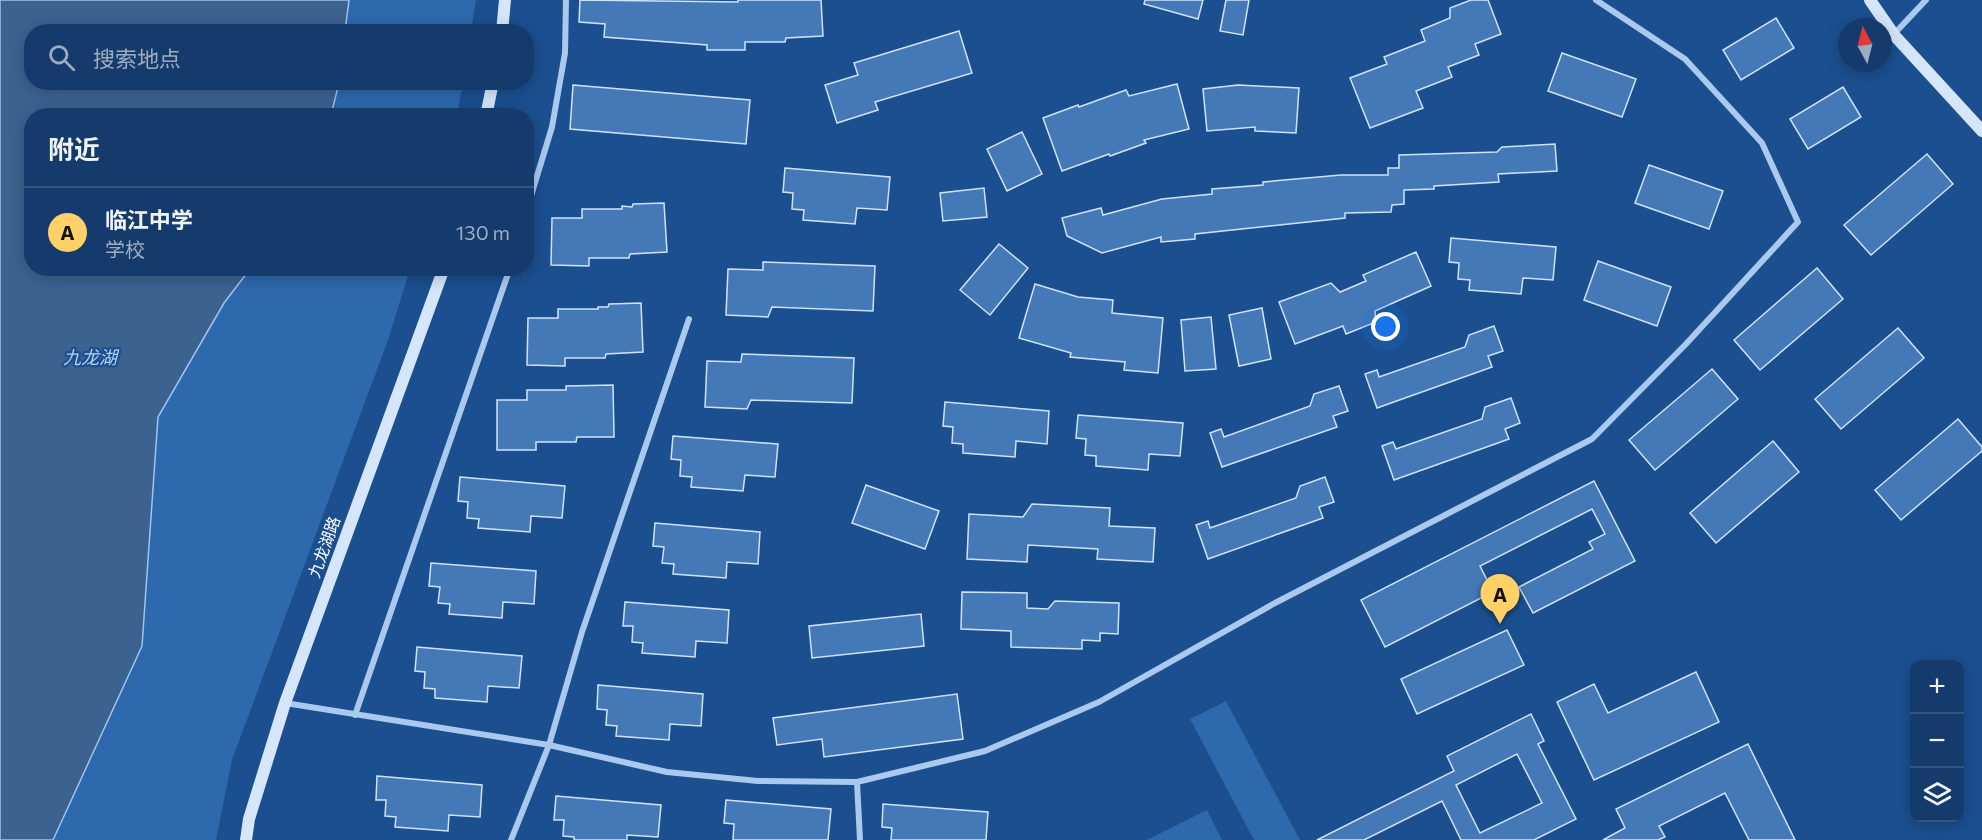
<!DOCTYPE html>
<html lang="zh">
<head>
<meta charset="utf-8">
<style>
  :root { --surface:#143b6b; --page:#1d4271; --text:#f1f3f6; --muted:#9dadc1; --line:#33557e; --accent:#ffd166 }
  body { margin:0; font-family:Commissioner,"Noto Sans SC",sans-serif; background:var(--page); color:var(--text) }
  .controls { position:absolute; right:18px; bottom:18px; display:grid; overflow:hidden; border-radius:12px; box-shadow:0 3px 15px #0003 }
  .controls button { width:54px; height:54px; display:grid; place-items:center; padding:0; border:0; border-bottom:2px solid var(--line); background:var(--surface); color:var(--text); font:30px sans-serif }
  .compass { position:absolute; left:1838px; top:18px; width:54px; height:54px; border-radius:50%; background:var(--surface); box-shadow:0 3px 15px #0003; rotate:353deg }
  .you { position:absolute; left:1386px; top:327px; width:21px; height:21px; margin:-15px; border:4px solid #fff; border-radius:50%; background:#1a73e8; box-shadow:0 0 0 9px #1a73e833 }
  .badge { display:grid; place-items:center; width:39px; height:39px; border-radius:50%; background:var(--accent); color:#111; font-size:20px; font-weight:700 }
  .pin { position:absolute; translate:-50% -50px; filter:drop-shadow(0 2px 3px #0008) }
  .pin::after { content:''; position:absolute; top:32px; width:21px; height:18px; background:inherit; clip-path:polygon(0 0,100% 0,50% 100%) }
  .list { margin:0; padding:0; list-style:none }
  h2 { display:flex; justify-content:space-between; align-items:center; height:78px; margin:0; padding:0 24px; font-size:26px }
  h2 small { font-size:20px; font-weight:400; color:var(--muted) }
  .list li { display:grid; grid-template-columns:39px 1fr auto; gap:18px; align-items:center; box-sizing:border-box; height:90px; padding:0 24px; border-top:2px solid var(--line) }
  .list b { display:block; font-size:22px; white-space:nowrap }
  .list p { margin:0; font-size:20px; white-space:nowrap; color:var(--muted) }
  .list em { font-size:20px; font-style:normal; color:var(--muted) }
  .icon { flex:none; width:33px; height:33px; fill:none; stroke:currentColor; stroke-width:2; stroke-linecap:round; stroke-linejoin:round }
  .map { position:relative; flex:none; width:1982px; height:840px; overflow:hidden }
  .search { position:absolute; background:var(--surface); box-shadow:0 3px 15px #0003; left:24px; top:24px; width:510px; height:66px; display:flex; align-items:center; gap:15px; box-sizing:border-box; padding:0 21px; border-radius:24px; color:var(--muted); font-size:22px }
  .panel { position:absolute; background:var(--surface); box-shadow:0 3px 15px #0003; left:24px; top:108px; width:510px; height:168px; border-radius:24px }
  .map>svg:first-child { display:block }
  .green { fill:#2e69ad }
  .water { fill:#3c6290; stroke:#9cc4f0; stroke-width:1.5 }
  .building { fill:#4478b7; stroke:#cfe3fa; stroke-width:1.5; fill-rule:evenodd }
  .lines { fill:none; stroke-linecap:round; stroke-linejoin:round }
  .street { stroke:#a9c9ee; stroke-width:6 }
  .secondary { stroke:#d6e6fa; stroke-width:12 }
  .labels { text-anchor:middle; stroke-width:4.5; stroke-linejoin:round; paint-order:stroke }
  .street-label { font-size:16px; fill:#fff; stroke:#1b4f8f }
  .water-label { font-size:18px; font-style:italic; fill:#b5d3f5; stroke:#1b4f8f }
</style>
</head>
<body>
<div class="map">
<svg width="1982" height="840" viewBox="0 0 1982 840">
  <rect width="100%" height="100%" fill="#1b4f8f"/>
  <!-- green -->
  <g class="green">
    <path d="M0 0H476L471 31 32 32V82L463 83 457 115 32 116V268L410 269 388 340 232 760 216 840H0Z"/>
    <path d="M1226 701 1300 840H1254L1190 719Z"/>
    <path d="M1207 810 1222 840H1147Z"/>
  </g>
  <!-- water -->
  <path class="water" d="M0 0H349L345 31 32 32V82L339 83 331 115 32 116V268L250 269 224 303 158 417 142 646 53 840H0Z"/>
  <!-- building -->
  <g class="building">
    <path d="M580 0 738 2V0H821L823 36 786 38 785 42H745V50H707V45L604 37 605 24 579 22Z"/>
    <path d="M1145 0H1203L1198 19 1144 4Z"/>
    <path d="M1226 0H1249L1243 35 1220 31Z"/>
    <path d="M1471 0H1488L1501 34 1475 44 1479 55 1448 67 1452 77 1416 91 1423 108 1370 128 1350 78 1387 64 1384 57 1425 41 1421 30 1450 18V8Z"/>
    <path d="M1776 18 1794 48 1741 80 1723 50Z"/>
    <path d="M959 31 972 73 875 102 878 110 837 123 825 85 858 75 854 63Z"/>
    <path d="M1562 53 1636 79 1622 117 1548 91Z"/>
    <path d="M1177 84 1189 129 1144 140 1146 143 1110 156 1109 154 1062 171 1043 118 1078 105 1079 107 1126 90 1129 96Z"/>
    <path d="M573 85 750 100 746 144 570 129Z"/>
    <path d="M1238 85 1299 88 1296 133 1255 131V127L1207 131 1203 89Z"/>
    <path d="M1843 87 1861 117 1808 149 1790 119Z"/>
    <path d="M1022 132 1042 174 1007 191 987 149Z"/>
    <path d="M1555 144 1557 171 1498 174 1499 182 1434 186V189L1404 190V204L1392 205 1391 212 1345 213V218L1195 234V239L1161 242V237L1102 253 1067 236 1062 218 1101 208 1103 215 1162 199 1212 194V189L1263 185V182L1341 175H1388V168H1399V155L1497 152 1502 147Z"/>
    <path d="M1927 154 1953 184 1871 255 1844 225Z"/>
    <path d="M1649 165 1723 191 1709 229 1635 203Z"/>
    <path d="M785 168 890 177 887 210 857 208 855 224 803 220 804 210 792 209 793 193 783 192Z"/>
    <path d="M984 188 987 217 943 221 940 193Z"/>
    <path d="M664 203 667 252 630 254 629 258H589V266L551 265 552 218H582V209H622V206L632 207 633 204Z"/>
    <path d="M1451 238 1556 247 1553 280 1523 278 1521 294 1469 290 1470 280 1458 279 1459 263 1449 262Z"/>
    <path d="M999 244 1028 268 990 315 960 290Z"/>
    <path d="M1416 252 1431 286 1375 311 1376 322 1346 334 1343 326 1295 344 1279 302 1331 283 1340 292 1366 281 1363 275Z"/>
    <path d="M1598 261 1671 287 1657 326 1584 300Z"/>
    <path d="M763 262 875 266 873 311 772 307 768 317 726 315 728 269 763 270Z"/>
    <path d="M1817 268 1843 299 1760 370 1734 340Z"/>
    <path d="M1035 284 1078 297 1113 300 1112 313 1163 318 1158 373 1124 370 1125 362 1070 357 1071 353 1019 338Z"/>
    <path d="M641 303 643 352 606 354 605 358H565V366L527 365 528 318H558V309H598V307H608L609 304Z"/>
    <path d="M1262 308 1271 359 1239 366 1229 315Z"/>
    <path d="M1211 317 1216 369 1185 371 1181 320Z"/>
    <path d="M1494 326 1503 351 1488 356 1492 367 1377 408 1365 374 1377 370 1379 377 1465 347 1469 335Z"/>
    <path d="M1898 328 1924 358 1841 429 1815 399Z"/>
    <path d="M742 354 854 358 852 403 751 400 747 409 705 407 707 361 741 362Z"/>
    <path d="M1712 369 1738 399 1655 470 1629 440Z"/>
    <path d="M613 385 614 437H577L576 442H536V450H497V400H527V390H566V386Z"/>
    <path d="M1339 386 1348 411 1333 416 1337 427 1222 467 1210 433 1221 429 1224 437 1310 406 1314 394Z"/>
    <path d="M1511 398 1520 423 1505 429 1509 439 1394 480 1382 446 1393 442 1396 449 1482 419 1485 407Z"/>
    <path d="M945 402 1049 411 1047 444 1016 441 1015 457 963 453V444L952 443 953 427 943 426Z"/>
    <path d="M1078 415 1183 423 1180 456 1149 454 1148 470 1096 466V456L1085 455 1086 439 1076 438Z"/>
    <path d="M1958 419 1982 447V451L1901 520 1875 490Z"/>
    <path d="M673 436 778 444 775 477 745 475 743 491 691 487 692 477 680 476 681 460 671 459Z"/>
    <path d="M1773 441 1799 472 1716 543 1690 513Z"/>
    <path d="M460 477 565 486 562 518 531 516 530 532 478 528 479 519 467 518 468 502 458 501Z"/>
    <path d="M1325 477 1334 502 1319 507 1323 518 1208 559 1196 525 1208 521 1210 528 1296 498 1300 486Z"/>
    <path d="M1594 481 1635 561 1533 613 1519 587 1593 549 1589 542 1605 534 1592 509 1480 566 1493 592 1385 647 1361 600Z"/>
    <path d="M866 485 939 511 925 549 852 523Z"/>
    <path d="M1032 504 1110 508 1109 526 1155 528 1153 562 1097 559 1098 549 1028 545 1027 562 967 559 969 514 1023 517Z"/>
    <path d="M655 523 760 532 758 564 727 562 726 578 673 574 674 564 662 563 664 547 653 546Z"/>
    <path d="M431 563 536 571 534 604 503 602 502 618 449 614 450 604 438 603 440 587 429 586Z"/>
    <path d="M962 592 1027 593V608L1048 609 1055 601 1119 603 1118 634 1100 633V641L1082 640V649L1011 647V631L961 629Z"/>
    <path d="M625 602 729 610 727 643 696 641 695 657 642 653 643 643 632 642 633 626H623Z"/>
    <path d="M921 614 924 646 812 658 809 626Z"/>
    <path d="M1507 630 1524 665 1417 714 1401 679Z"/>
    <path d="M417 647 522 656 519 688 488 686 487 702 435 698V689L424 688 425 672 415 671Z"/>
    <path d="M1696 672 1719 722 1594 780 1557 702 1594 684 1608 713Z"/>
    <path d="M598 685 703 694 701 726 670 724 669 740 616 736 617 726 606 725 607 710 597 709Z"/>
    <path d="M957 694 963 739 824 757 822 739 777 745 773 718Z"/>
    <path d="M1531 714 1544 741 1538 744 1576 819 1534 840H1461L1442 801 1364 840H1317L1454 771 1447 756ZM1517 754 1542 803 1480 833 1456 785Z"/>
    <path d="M1748 744 1795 840H1749L1725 793 1659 826 1665 837 1658 840H1603L1625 828 1616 809Z"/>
    <path d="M377 776 482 785 480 817 449 815 448 831 395 827 396 817 385 816 386 800H376Z"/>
    <path d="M556 796 661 805 658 837 627 835V840H574V837L563 836 564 820H554Z"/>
    <path d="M726 800 831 809 828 840H733L734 824 724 823Z"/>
    <path d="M883 804 988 812 986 840H891L892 828 882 827Z"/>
  </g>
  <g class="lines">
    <!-- street -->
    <g class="street">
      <path d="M1894 34 1926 0"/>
      <path d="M526 212 552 127 565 53 566 0"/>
      <path d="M285 703 549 745 667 772 758 781 857 782 985 751 1099 702 1275 603 1592 439 1686 344 1798 222 1762 143 1685 59 1596 0"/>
      <path d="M355 715 510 268"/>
      <path d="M857 782 860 840"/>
      <path d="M511 840 549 745 582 632 689 319"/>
    </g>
    <!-- secondary -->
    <g class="secondary">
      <path d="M1870 0 1894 35 1982 131"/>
      <path d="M502 32 505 0"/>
      <path d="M486 116 493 82"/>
      <path d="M246 840 249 819 285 703 444 268"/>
    </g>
  </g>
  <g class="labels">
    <!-- street labels -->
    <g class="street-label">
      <text transform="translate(324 547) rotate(-70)" y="6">九龙湖路</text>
    </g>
    <!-- water labels -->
    <g class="water-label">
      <text x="90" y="364">九龙湖</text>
    </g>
  </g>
</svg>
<div class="controls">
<button>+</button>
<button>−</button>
<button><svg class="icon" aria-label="layers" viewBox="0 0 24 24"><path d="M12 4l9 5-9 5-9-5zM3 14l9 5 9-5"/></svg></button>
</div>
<svg class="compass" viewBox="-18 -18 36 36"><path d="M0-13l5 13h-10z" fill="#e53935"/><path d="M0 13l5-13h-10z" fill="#9dadc1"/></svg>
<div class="you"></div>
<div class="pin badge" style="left:1500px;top:624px">A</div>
<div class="search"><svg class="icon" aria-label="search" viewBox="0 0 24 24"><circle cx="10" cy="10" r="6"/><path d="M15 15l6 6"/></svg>搜索地点</div>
<section class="panel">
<h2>附近<small></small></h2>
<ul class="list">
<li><span class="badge">A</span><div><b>临江中学</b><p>学校</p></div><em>130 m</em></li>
</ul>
</section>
</div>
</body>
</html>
